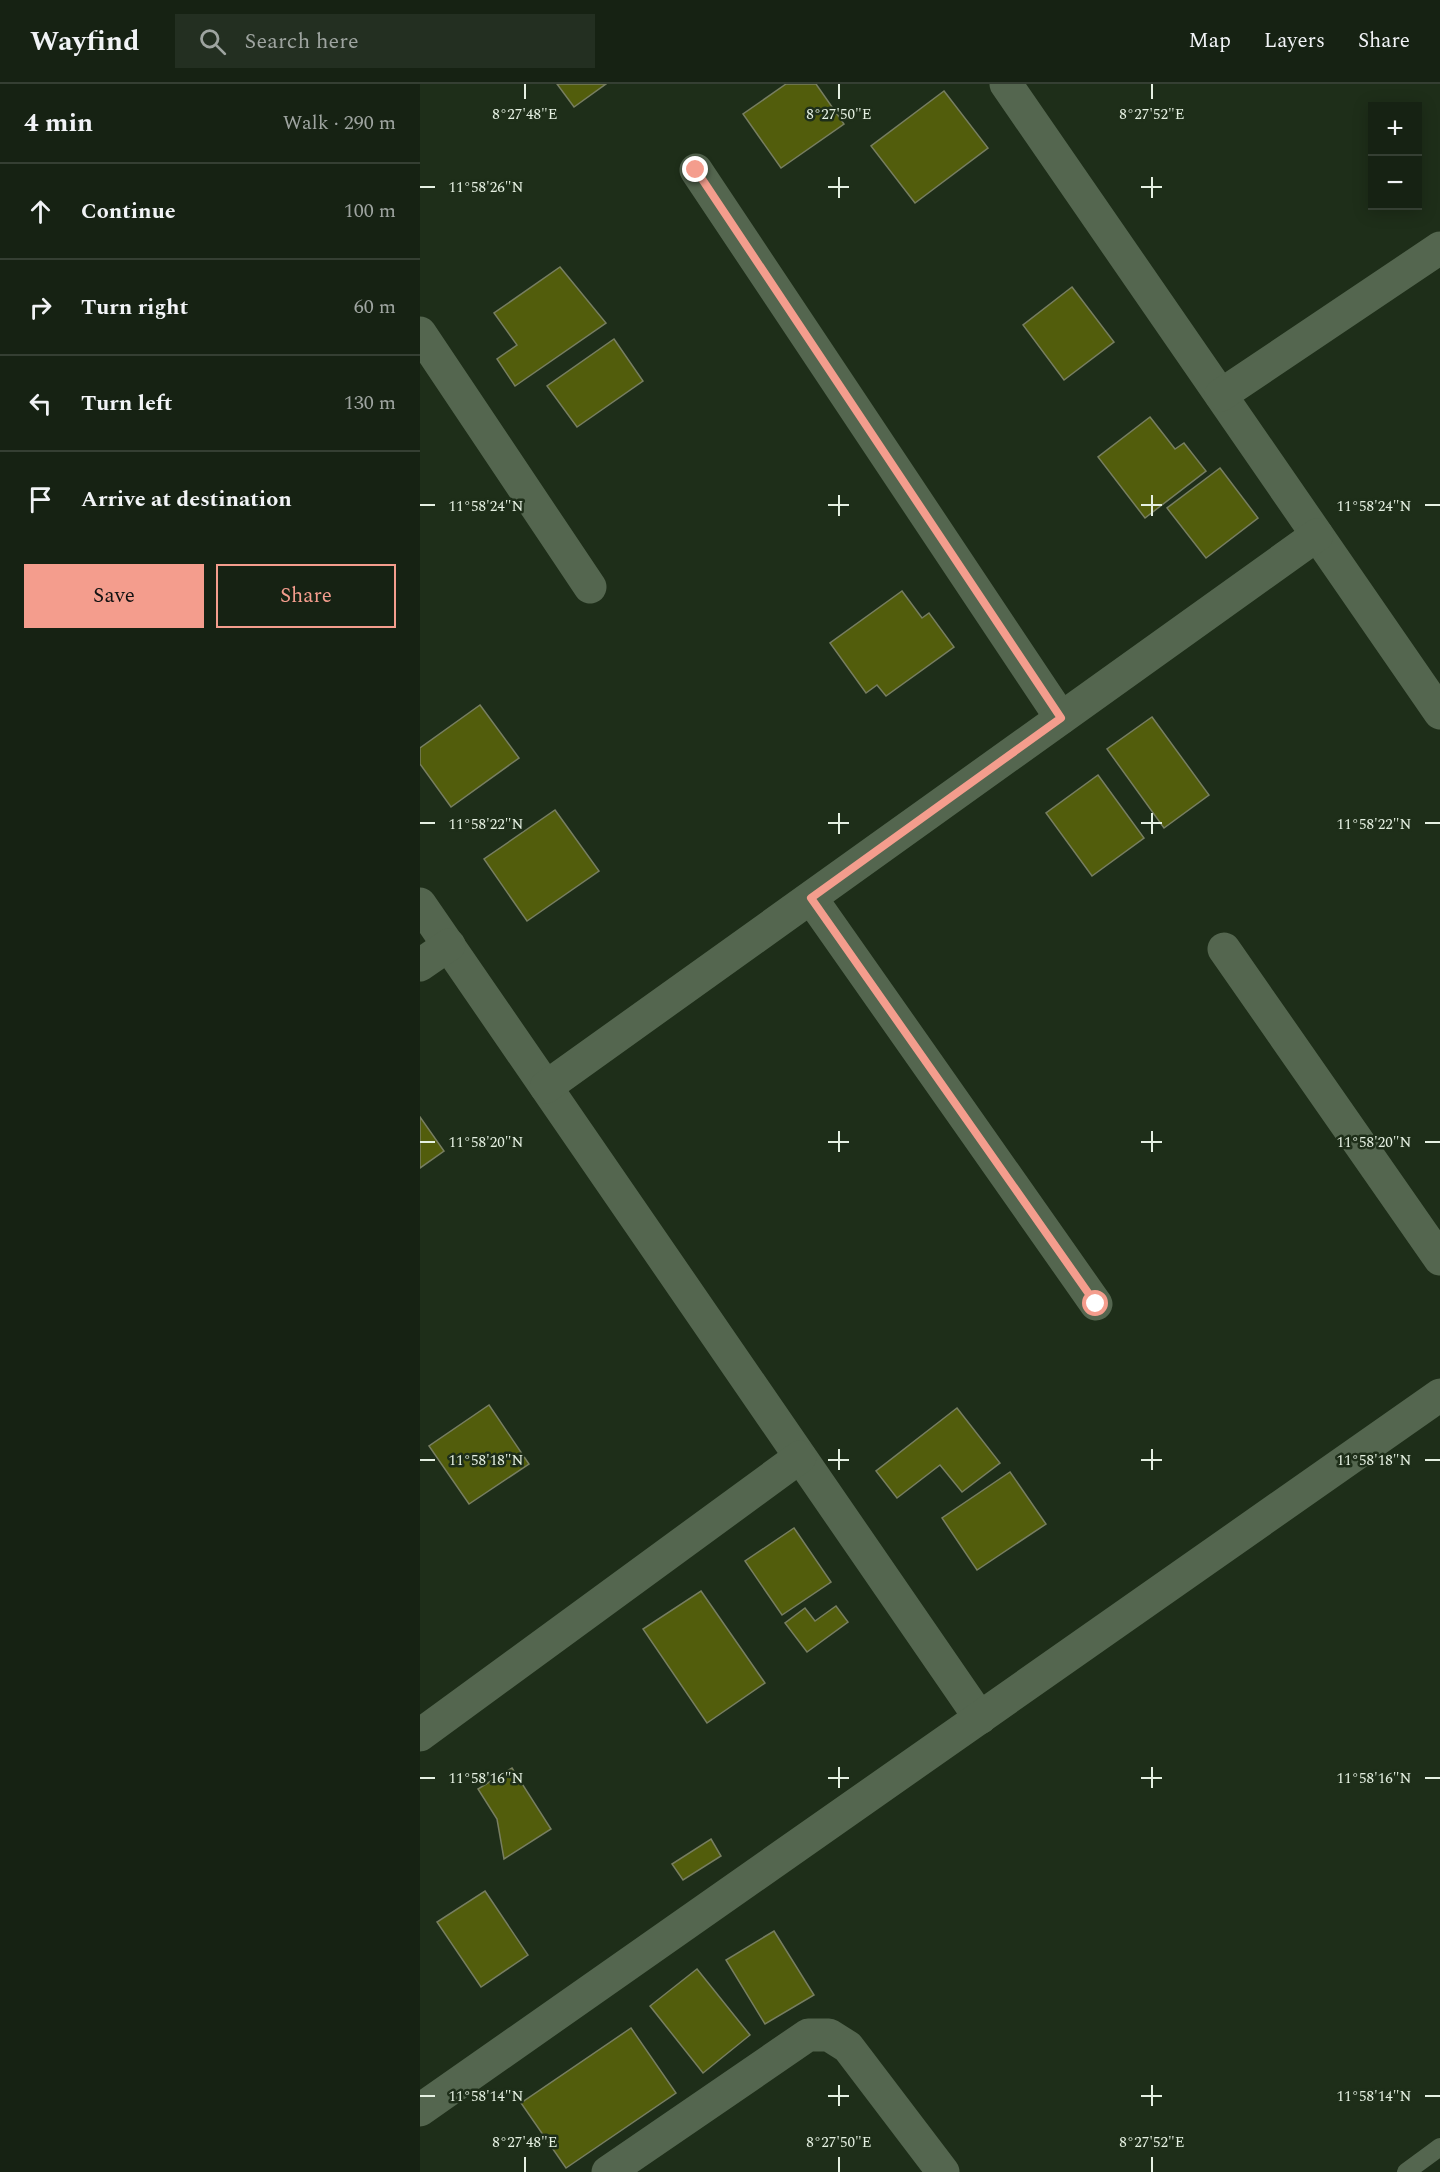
<!DOCTYPE html>
<html lang="en">
<head>
<meta charset="utf-8">
<style>
  :root { --surface:#162213; --page:#232f21; --text:#f1f3f6; --muted:#9ea4a0; --line:#353f33; --accent:#f49d8d }
  body { margin:0; font-family:Spectral,serif; background:var(--page); color:var(--text) }
  .controls { position:absolute; right:18px; top:18px; display:grid; overflow:hidden; border-radius:0px; box-shadow:0 3px 15px #0003 }
  .controls button { width:54px; height:54px; display:grid; place-items:center; padding:0; border:0; border-bottom:2px solid var(--line); background:var(--surface); color:var(--text); font:30px sans-serif }
  .stop { position:absolute; width:18px; height:18px; margin:-14px; border:4px solid #f49d8d; border-radius:50%; background:#fff }
  .stop.end { background:#f49d8d; border-color:#fff; box-shadow:0 2px 6px #0008 }
  .list { margin:0; padding:0; list-style:none }
  h2 { display:flex; justify-content:space-between; align-items:center; height:78px; margin:0; padding:0 24px; font-size:26px }
  h2 small { font-size:20px; font-weight:400; color:var(--muted) }
  .list li { display:grid; grid-template-columns:39px 1fr auto; gap:18px; align-items:center; box-sizing:border-box; height:96px; padding:0 24px; border-top:2px solid var(--line) }
  .list b { display:block; font-size:22px; white-space:nowrap }
  .list em { font-size:20px; font-style:normal; color:var(--muted) }
  .actions { display:flex; gap:12px; padding:18px 24px }
  .actions a { flex:1; padding:14px 0; border:2px solid var(--accent); border-radius:0px; text-align:center; font-size:21px; color:var(--accent) }
  .actions .main { background:var(--accent); color:#111 }
  .icon { flex:none; width:33px; height:33px; fill:none; stroke:currentColor; stroke-width:2; stroke-linecap:round; stroke-linejoin:round }
  .map { position:relative; flex:none; width:1020px; height:2088px; overflow:hidden }
  header { display:flex; align-items:center; gap:36px; box-sizing:border-box; height:84px; padding:0 30px; background:var(--surface); border-bottom:2px solid var(--line) }
  header strong { font-size:28px }
  nav { display:flex; gap:33px; margin-inline-start:auto; font-size:21px }
  .search { width:420px; height:54px; background:var(--page); display:flex; align-items:center; gap:15px; box-sizing:border-box; padding:0 21px; border-radius:0px; color:var(--muted); font-size:22px }
  main { display:flex }
  aside { flex:1; background:var(--surface) }
  .map>svg:first-child { display:block }
  .building { fill:#525d0c; stroke:#777e61; stroke-width:1.5 }
  .lines { fill:none; stroke-linecap:round; stroke-linejoin:round }
  .lane { stroke:#54664f; stroke-width:18 }
  .street { stroke:#54664f; stroke-width:33 }
  .route { stroke:#f49d8d; stroke-width:8 }
  .ticks { fill:none; stroke:#e5f0e2; stroke-width:2 }
  .ticks-label { font-size:15px; text-anchor:middle; fill:#e5f0e2; stroke:#1e2e19; stroke-width:5; stroke-linejoin:round; paint-order:stroke }
</style>
</head>
<body>
<header>
<strong>Wayfind</strong>
<div class="search"><svg class="icon" aria-label="search" viewBox="0 0 24 24"><circle cx="10" cy="10" r="6"/><path d="M15 15l6 6"/></svg>Search here</div>
<nav><a>Map</a><a>Layers</a><a>Share</a></nav>
</header>
<main>
<aside>
<h2>4 min<small>Walk · 290 m</small></h2>
<ul class="list">
<li><svg class="icon" aria-label="ahead" viewBox="0 0 24 24"><path d="M12 20V5M6 11l6-6 6 6"/></svg><div><b>Continue</b></div><em>100 m</em></li>
<li><svg class="icon" aria-label="right" viewBox="0 0 24 24"><path d="M7 20v-9h11M14 6l5 5-5 5"/></svg><div><b>Turn right</b></div><em>60 m</em></li>
<li><svg class="icon" aria-label="left" viewBox="0 0 24 24"><path d="M17 20v-9H6M10 6l-5 5 5 5"/></svg><div><b>Turn left</b></div><em>130 m</em></li>
<li><svg class="icon" aria-label="arrive" viewBox="0 0 24 24"><path d="M6 21V4h12l-3 4 3 4H6"/></svg><div><b>Arrive at destination</b></div></li>
</ul>
<div class="actions"><a class="main">Save</a><a>Share</a></div>
</aside>
<div class="map">
<svg width="1020" height="2088" viewBox="0 0 1020 2088">
  <rect width="100%" height="100%" fill="#1e2e19"/>
  <!-- building -->
  <g class="building">
    <path d="M137 0H186L154 23Z"/>
    <path d="M366 0H396L424 40 361 84 323 30Z"/>
    <path d="M524 7 568 64 495 119 451 62Z"/>
    <path d="M140 183 186 239 95 302 77 275 97 261 74 229Z"/>
    <path d="M652 203 694 258 644 296 603 241Z"/>
    <path d="M194 255 223 297 157 343 127 302Z"/>
    <path d="M730 333 755 365 764 359 786 387 725 434 678 373Z"/>
    <path d="M800 384 838 434 786 474 747 424Z"/>
    <path d="M482 507 502 534 509 529 534 563 466 612 457 601 446 609 410 559Z"/>
    <path d="M60 621 99 674 31 723 0 680V664Z"/>
    <path d="M732 633 789 711 744 744 687 665Z"/>
    <path d="M678 691 724 754 672 792 626 729Z"/>
    <path d="M135 726 179 787 107 837 64 775Z"/>
    <path d="M0 1033 24 1067 0 1084Z"/>
    <path d="M69 1321 109 1380 49 1420 9 1362Z"/>
    <path d="M537 1324 580 1379 542 1408 520 1381 477 1414 456 1387Z"/>
    <path d="M590 1388 626 1440 557 1486 522 1434Z"/>
    <path d="M374 1444 411 1498 362 1531 325 1477Z"/>
    <path d="M281 1507 345 1599 287 1639 223 1545Z"/>
    <path d="M416 1522 428 1538 387 1568 365 1539 385 1524 395 1537Z"/>
    <path d="M92 1684 131 1745 84 1775 77 1735 58 1705Z"/>
    <path d="M291 1755 301 1772 263 1796 252 1780Z"/>
    <path d="M65 1807 108 1871 61 1903 17 1838Z"/>
    <path d="M354 1847 394 1911 345 1940 306 1876Z"/>
    <path d="M277 1885 330 1951 283 1989 230 1922Z"/>
    <path d="M211 1944 256 2009 146 2084 101 2019Z"/>
  </g>
  <g class="lines">
    <!-- lane -->
    <path class="lane" d="M986 2088 1020 2063"/>
    <!-- street -->
    <g class="street">
      <path d="M586 0 1020 629"/>
      <path d="M276 86 641 634"/>
      <path d="M0 249 170 503"/>
      <path d="M801 311 1020 164"/>
      <path d="M391 814 676 1220"/>
      <path d="M0 820 560 1634"/>
      <path d="M804 865 1020 1175"/>
      <path d="M0 881 29 861"/>
      <path d="M126 1003 897 451"/>
      <path d="M0 1651 380 1373"/>
      <path d="M0 2026 1020 1311"/>
      <path d="M188 2088 388 1951H409L428 1963 523 2088"/>
    </g>
  </g>
  <g class="lines">
    <!-- route -->
    <path class="route" d="M276 86 641 634 391 814 676 1220"/>
  </g>
  <!-- ticks -->
  <path class="ticks" d="M105 0V15M419 0V15M732 0V15M419 93V114M732 93V114M0 103H15M408 103H429M721 103H742M419 411V432M732 411V432M0 421H15M408 421H429M721 421H742M1005 421H1020M419 729V750M732 729V750M0 739H15M408 739H429M721 739H742M1005 739H1020M419 1047V1068M732 1047V1068M0 1058H15M408 1058H429M721 1058H742M1005 1058H1020M419 1365V1386M732 1365V1386M0 1376H15M408 1376H429M721 1376H742M1005 1376H1020M419 1683V1704M732 1683V1704M0 1694H15M408 1694H429M721 1694H742M1005 1694H1020M419 2001V2022M732 2001V2022M0 2012H15M408 2012H429M721 2012H742M1005 2012H1020M105 2073V2088M419 2073V2088M732 2073V2088"/>
  <g class="ticks-label">
    <text x="105" y="35">8°27'48"E</text>
    <text x="419" y="35">8°27'50"E</text>
    <text x="732" y="35">8°27'52"E</text>
    <text x="66" y="108">11°58'26"N</text>
    <text x="66" y="427">11°58'24"N</text>
    <text x="954" y="427">11°58'24"N</text>
    <text x="66" y="745">11°58'22"N</text>
    <text x="954" y="745">11°58'22"N</text>
    <text x="66" y="1063">11°58'20"N</text>
    <text x="954" y="1063">11°58'20"N</text>
    <text x="66" y="1381">11°58'18"N</text>
    <text x="954" y="1381">11°58'18"N</text>
    <text x="66" y="1699">11°58'16"N</text>
    <text x="954" y="1699">11°58'16"N</text>
    <text x="66" y="2017">11°58'14"N</text>
    <text x="954" y="2017">11°58'14"N</text>
    <text x="105" y="2063">8°27'48"E</text>
    <text x="419" y="2063">8°27'50"E</text>
    <text x="732" y="2063">8°27'52"E</text>
  </g>
</svg>
<div class="controls">
<button>+</button>
<button>−</button>
</div>
<div class="stop" style="left:676px;top:1220px"></div>
<div class="stop end" style="left:276px;top:86px"></div>
</div>
</main>
</body>
</html>
